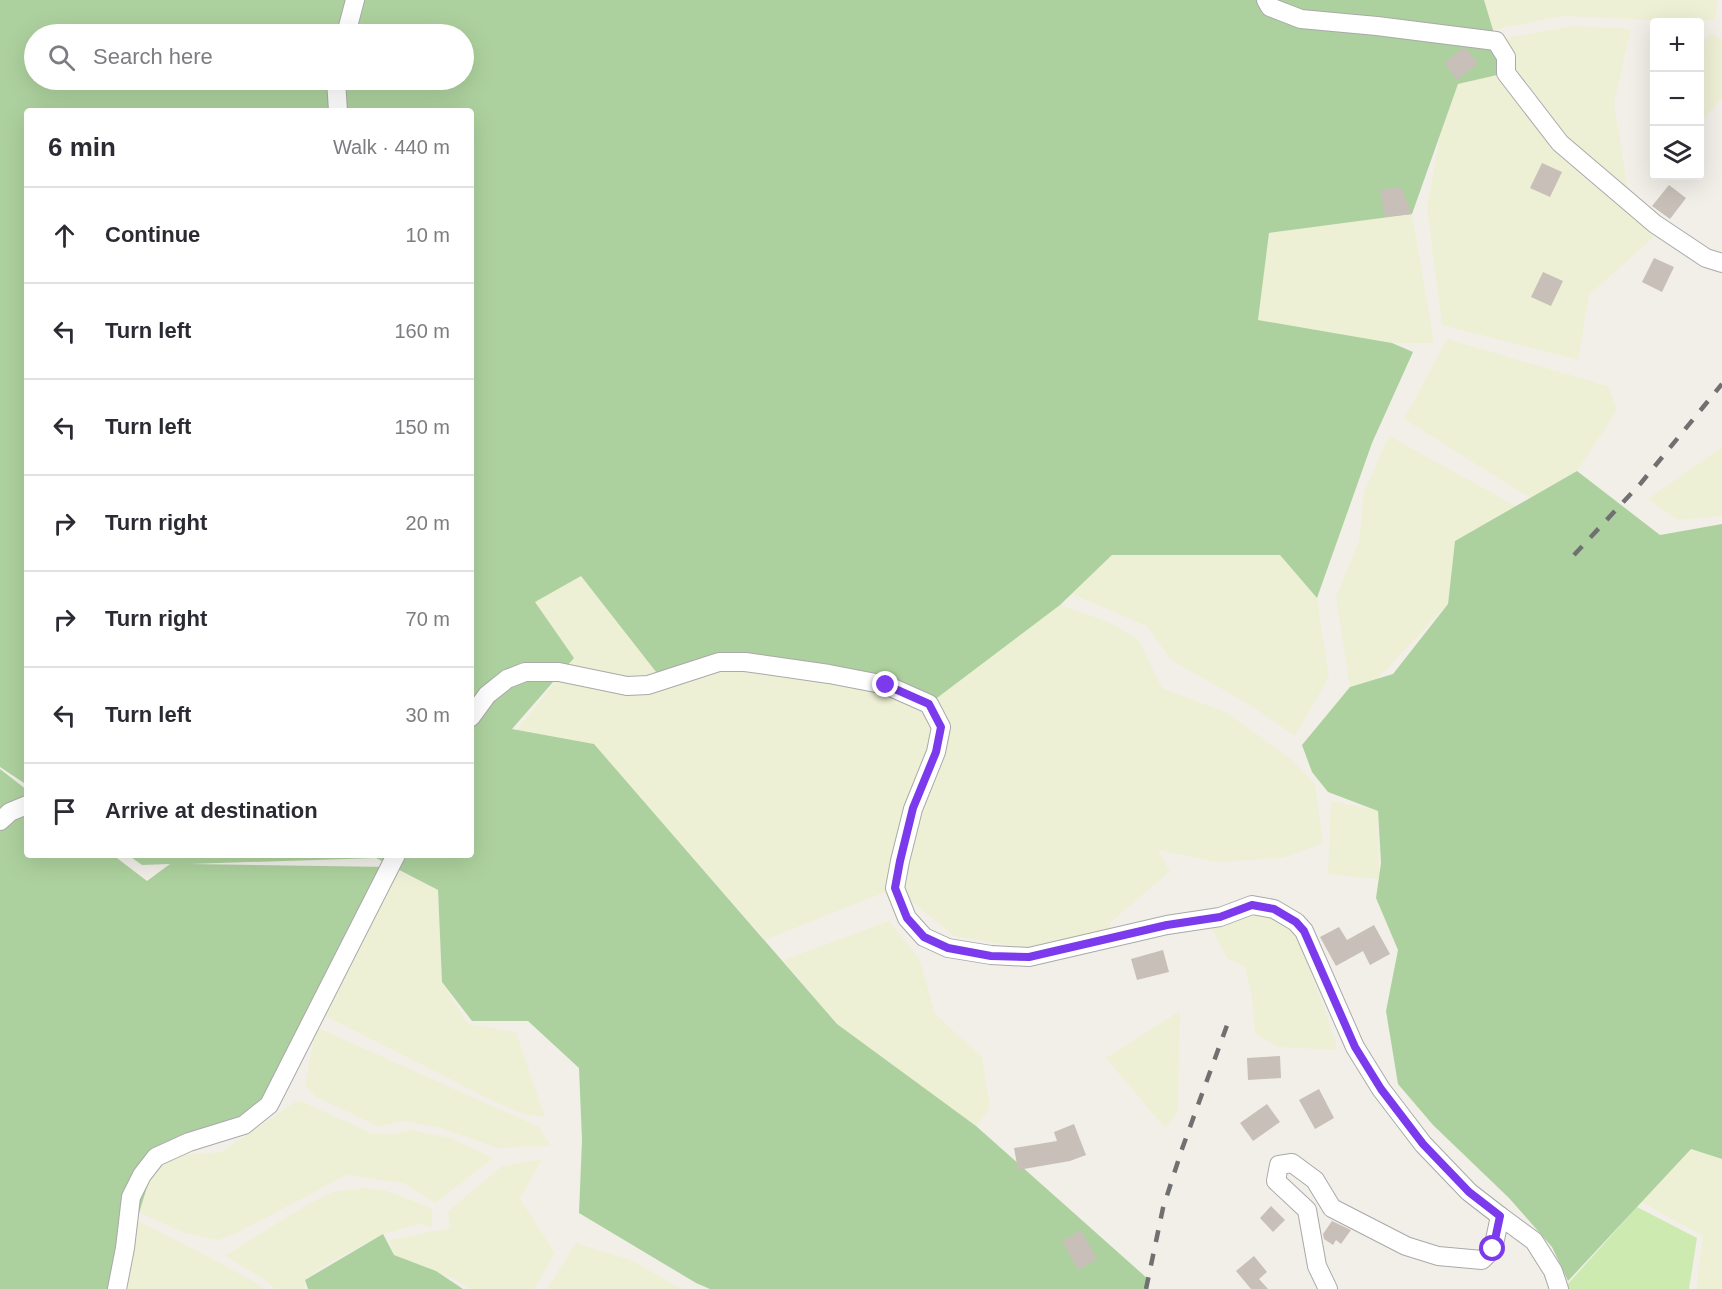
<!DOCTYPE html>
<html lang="en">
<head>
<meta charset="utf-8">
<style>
  :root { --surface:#fff; --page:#f7f7f7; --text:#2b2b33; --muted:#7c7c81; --line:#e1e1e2 }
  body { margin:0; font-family:Helvetica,sans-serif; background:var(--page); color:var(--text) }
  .controls { position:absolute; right:18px; top:18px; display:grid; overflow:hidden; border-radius:6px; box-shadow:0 6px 24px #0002 }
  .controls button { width:54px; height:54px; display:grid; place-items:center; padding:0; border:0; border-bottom:2px solid var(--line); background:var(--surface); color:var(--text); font:30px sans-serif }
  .stop { position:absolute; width:18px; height:18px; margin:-14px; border:4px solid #7c3aed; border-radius:50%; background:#fff }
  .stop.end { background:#7c3aed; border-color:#fff; box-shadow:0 2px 6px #0008 }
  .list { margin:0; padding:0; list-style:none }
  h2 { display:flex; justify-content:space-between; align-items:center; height:78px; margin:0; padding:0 24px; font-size:26px }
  h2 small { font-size:20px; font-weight:400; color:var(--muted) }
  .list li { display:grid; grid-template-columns:39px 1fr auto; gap:18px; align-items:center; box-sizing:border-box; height:96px; padding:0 24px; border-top:2px solid var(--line) }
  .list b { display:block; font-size:22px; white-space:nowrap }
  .list em { font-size:20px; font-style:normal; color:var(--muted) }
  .icon { flex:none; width:33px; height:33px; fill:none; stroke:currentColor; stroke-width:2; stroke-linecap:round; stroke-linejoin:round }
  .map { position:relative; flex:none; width:1722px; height:1289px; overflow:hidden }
  .search { position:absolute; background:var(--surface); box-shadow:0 6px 24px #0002; left:24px; top:24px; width:450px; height:66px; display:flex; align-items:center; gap:15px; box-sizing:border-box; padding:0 21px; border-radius:33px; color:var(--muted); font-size:22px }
  .panel { position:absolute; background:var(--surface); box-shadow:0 6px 24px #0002; left:24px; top:108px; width:450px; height:750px; border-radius:6px }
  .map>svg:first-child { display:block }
  .farmland { fill:#eef0d5 }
  .grass { fill:#cdebb0 }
  .forest { fill:#add19e; fill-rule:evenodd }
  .building { fill:#c7bfb8 }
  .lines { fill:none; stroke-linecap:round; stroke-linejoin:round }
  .minor-casing { stroke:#a9a9a9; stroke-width:20 }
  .minor { stroke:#fff; stroke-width:18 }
  .rail { stroke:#707070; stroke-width:4.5; stroke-dasharray:12 12; stroke-linecap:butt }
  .route { stroke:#7c3aed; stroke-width:8 }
</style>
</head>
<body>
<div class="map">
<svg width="1722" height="1289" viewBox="0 0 1722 1289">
  <rect width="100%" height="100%" fill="#f2efe9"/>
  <!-- farmland -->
  <g class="farmland">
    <path d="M1484 0H1716L1717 4 1715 20 1692 22 1562 16 1493 30Z"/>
    <path d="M1572 26 1631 29 1614 103 1628 190 1560 143 1654 237 1589 295 1578 360 1442 325 1427 208 1441 130 1458 84 1506 73 1496 40Z"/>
    <path d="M1710 33 1722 40V98L1700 123V49Z"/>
    <path d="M1412 214 1434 343H1392L1258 320 1269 233Z"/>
    <path d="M1447 339 1608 386 1617 410 1577 471 1530 498 1404 419Z"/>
    <path d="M1389 436 1516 506 1455 541 1448 604 1377 679 1350 687 1336 597 1359 541 1364 492Z"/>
    <path d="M1722 447V516L1677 520 1648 499Z"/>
    <path d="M1112 555H1280L1317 598 1329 677 1295 736 1250 705 1171 660 1147 626 1072 594Z"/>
    <path d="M581 576 666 685 719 662 886 685 929 704 1060 605 1106 621 1138 639 1162 688 1226 712 1291 759 1315 784 1323 843 1283 858 1217 862 1158 850 1170 871 1110 923 1111 931 1029 949 954 936 895 888 765 940 594 744 517 730 574 658 534 602Z"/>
    <path d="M1331 801 1378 810 1379 879 1328 874Z"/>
    <path d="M390 867 438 890 442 982 468 1024 516 1032 545 1117 523 1114 493 1101 324 1015Z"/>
    <path d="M1248 913 1268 917 1288 925 1300 938 1308 965 1335 1039 1337 1050 1277 1047 1255 1034 1252 998 1245 967 1227 958 1211 928Z"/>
    <path d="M889 921 920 960 935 1014 982 1057 990 1108 976 1126 837 1024 783 960Z"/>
    <path d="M1180 1011 1178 1111 1165 1128 1106 1058Z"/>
    <path d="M316 1027 539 1127 551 1146 498 1148 438 1127 404 1121 378 1126 316 1097 305 1085Z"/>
    <path d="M298 1100 371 1133 393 1134 410 1130 451 1138 493 1158 435 1203 404 1183 346 1175 235 1234 218 1240 185 1233 136 1211 156 1157 221 1152Z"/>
    <path d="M1691 1149 1722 1159V1289H1696L1703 1236 1641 1202Z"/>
    <path d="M542 1159 520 1199 555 1253 534 1289H470L454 1279 393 1255 389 1240 450 1228 448 1211 502 1166Z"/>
    <path d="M363 1188 384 1190 432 1208V1228L421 1224 383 1234 319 1269 305 1280V1289H275L265 1280 225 1256 308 1204 333 1192Z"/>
    <path d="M129 1216 226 1266 256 1283 264 1289H120Z"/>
    <path d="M576 1243 631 1260 681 1289H547Z"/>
  </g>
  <!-- grass -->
  <path class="grass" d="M1637 1207 1697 1238 1689 1289H1565V1287Z"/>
  <!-- forest -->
  <g class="forest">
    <path d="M0 0H1484L1506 73 1458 84 1412 214 1269 233 1258 320 1392 343 1413 352 1372 443 1317 598 1280 555H1112L1060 605 929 704 866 677 719 662 660 677 581 576 535 602 574 658 512 729 594 744 837 1024 976 1126 1148 1279 1145 1289H710L696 1283 579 1213 582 1140 579 1068 528 1021H472L442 982 438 890 376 858 189 864 390 867 269 1105 156 1158 120 1275 113 1289H0V769L27 790V855H113L147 881 170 864 142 865 128 855H471V111H27V785L0 767ZM34 34H464V80H34Z"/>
    <path d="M1577 471 1660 535 1722 524V1159L1691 1149 1568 1281 1552 1247 1509 1198 1433 1125 1398 1084 1386 1011 1398 950 1376 898 1381 863 1378 811 1328 792 1312 772 1302 745 1350 687 1393 674 1448 604 1455 541Z"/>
    <path d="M383 1234 394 1255 436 1271 463 1289H308L305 1280Z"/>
  </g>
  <!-- building -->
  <g class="building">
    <path d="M1463 48 1467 49 1478 64 1457 80 1444 63Z"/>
    <path d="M1542 163 1562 172 1550 197 1530 188Z"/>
    <path d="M1669 185 1686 198 1670 219 1652 206Z"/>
    <path d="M1401 187 1412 214 1385 217 1380 190Z"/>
    <path d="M1654 258 1674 267 1662 292 1642 282Z"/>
    <path d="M1543 272 1563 281 1551 306 1531 297Z"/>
    <path d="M1374 925 1390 954 1370 965 1363 951 1336 966 1320 937 1339 927 1347 940Z"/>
    <path d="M1163 950 1169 972 1137 980 1131 959Z"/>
    <path d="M1280 1056 1281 1078 1248 1080 1247 1058Z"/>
    <path d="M1319 1089 1334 1118 1315 1129 1299 1100Z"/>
    <path d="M1267 1104 1280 1122 1253 1141 1240 1123Z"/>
    <path d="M1074 1124 1086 1155 1070 1161 1018 1170 1014 1148 1057 1141 1054 1132Z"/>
    <path d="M1271 1206 1285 1220 1273 1232 1260 1218Z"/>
    <path d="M1332 1221 1351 1230 1341 1244 1336 1240 1333 1245 1324 1239 1323 1234Z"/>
    <path d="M1081 1230 1097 1259 1078 1270 1062 1241Z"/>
    <path d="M1254 1256 1267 1272 1259 1279 1268 1289H1251L1236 1271Z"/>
  </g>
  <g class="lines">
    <defs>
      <g id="minor">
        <path d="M1266 0 1270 7 1301 19 1377 26 1496 41 1506 57V73L1560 143 1655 224 1706 258 1722 263"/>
        <path d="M346 34 355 0"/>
        <path d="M336 80 338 111"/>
        <path d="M471 717 487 695 507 679 525 672H559L627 686 648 685 719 662H745L829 674 886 685 929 704 941 727 936 752 913 809 900 861 895 888 907 918 924 937 948 948 991 955 1029 957 1167 925 1220 917 1252 905 1274 909 1296 922 1304 931 1355 1047 1381 1089 1423 1144 1469 1192 1500 1216 1493 1249 1482 1260 1438 1256 1406 1246 1332 1208 1315 1180 1292 1163 1279 1165 1276 1181 1307 1210 1317 1266 1328 1289"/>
        <path d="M0 821 10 812 27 805"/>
        <path d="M1500 1216 1534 1241 1553 1271 1559 1289"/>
        <path d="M117 1289 125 1248 131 1197 142 1175 156 1157 189 1142 244 1125 269 1105 396 855"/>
      </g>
    </defs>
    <!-- minor casing -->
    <use href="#minor" class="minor-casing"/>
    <!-- minor -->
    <use href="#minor" class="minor"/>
    <!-- rail -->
    <g class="rail">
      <path d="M1574 555 1641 483 1722 384"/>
      <path d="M1146 1289 1163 1208 1182 1149 1230 1017"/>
    </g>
  </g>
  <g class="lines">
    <!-- route -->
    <path class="route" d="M886 685 929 704 941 727 936 752 913 808 900 861 895 888 907 918 924 937 948 948 991 956 1029 957 1167 925 1220 917 1252 905 1274 909 1296 922 1304 931 1355 1047 1381 1089 1423 1144 1469 1192 1500 1216 1493 1249"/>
  </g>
</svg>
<div class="controls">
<button>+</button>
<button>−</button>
<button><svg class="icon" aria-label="layers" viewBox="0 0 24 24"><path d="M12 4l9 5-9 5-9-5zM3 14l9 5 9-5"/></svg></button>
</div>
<div class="stop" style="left:1493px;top:1249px"></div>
<div class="stop end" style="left:886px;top:685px"></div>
<div class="search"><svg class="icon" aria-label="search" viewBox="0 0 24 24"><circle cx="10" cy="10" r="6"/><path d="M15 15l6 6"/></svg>Search here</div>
<section class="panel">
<h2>6 min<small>Walk · 440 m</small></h2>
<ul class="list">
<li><svg class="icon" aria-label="ahead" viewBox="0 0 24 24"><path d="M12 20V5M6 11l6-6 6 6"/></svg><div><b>Continue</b></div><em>10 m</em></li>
<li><svg class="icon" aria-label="left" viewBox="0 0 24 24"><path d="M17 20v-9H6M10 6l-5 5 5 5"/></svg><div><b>Turn left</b></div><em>160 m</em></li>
<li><svg class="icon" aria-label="left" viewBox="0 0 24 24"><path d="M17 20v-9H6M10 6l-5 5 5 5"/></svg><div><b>Turn left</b></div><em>150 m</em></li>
<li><svg class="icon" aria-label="right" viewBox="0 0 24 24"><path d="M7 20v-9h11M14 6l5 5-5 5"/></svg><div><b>Turn right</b></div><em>20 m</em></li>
<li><svg class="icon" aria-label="right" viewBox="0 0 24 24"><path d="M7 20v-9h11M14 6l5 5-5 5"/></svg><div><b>Turn right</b></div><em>70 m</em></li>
<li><svg class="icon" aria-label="left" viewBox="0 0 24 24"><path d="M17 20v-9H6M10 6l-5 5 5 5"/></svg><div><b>Turn left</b></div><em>30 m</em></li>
<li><svg class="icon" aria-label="arrive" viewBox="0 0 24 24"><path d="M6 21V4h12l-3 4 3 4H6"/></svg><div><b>Arrive at destination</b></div></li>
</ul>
</section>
</div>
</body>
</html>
